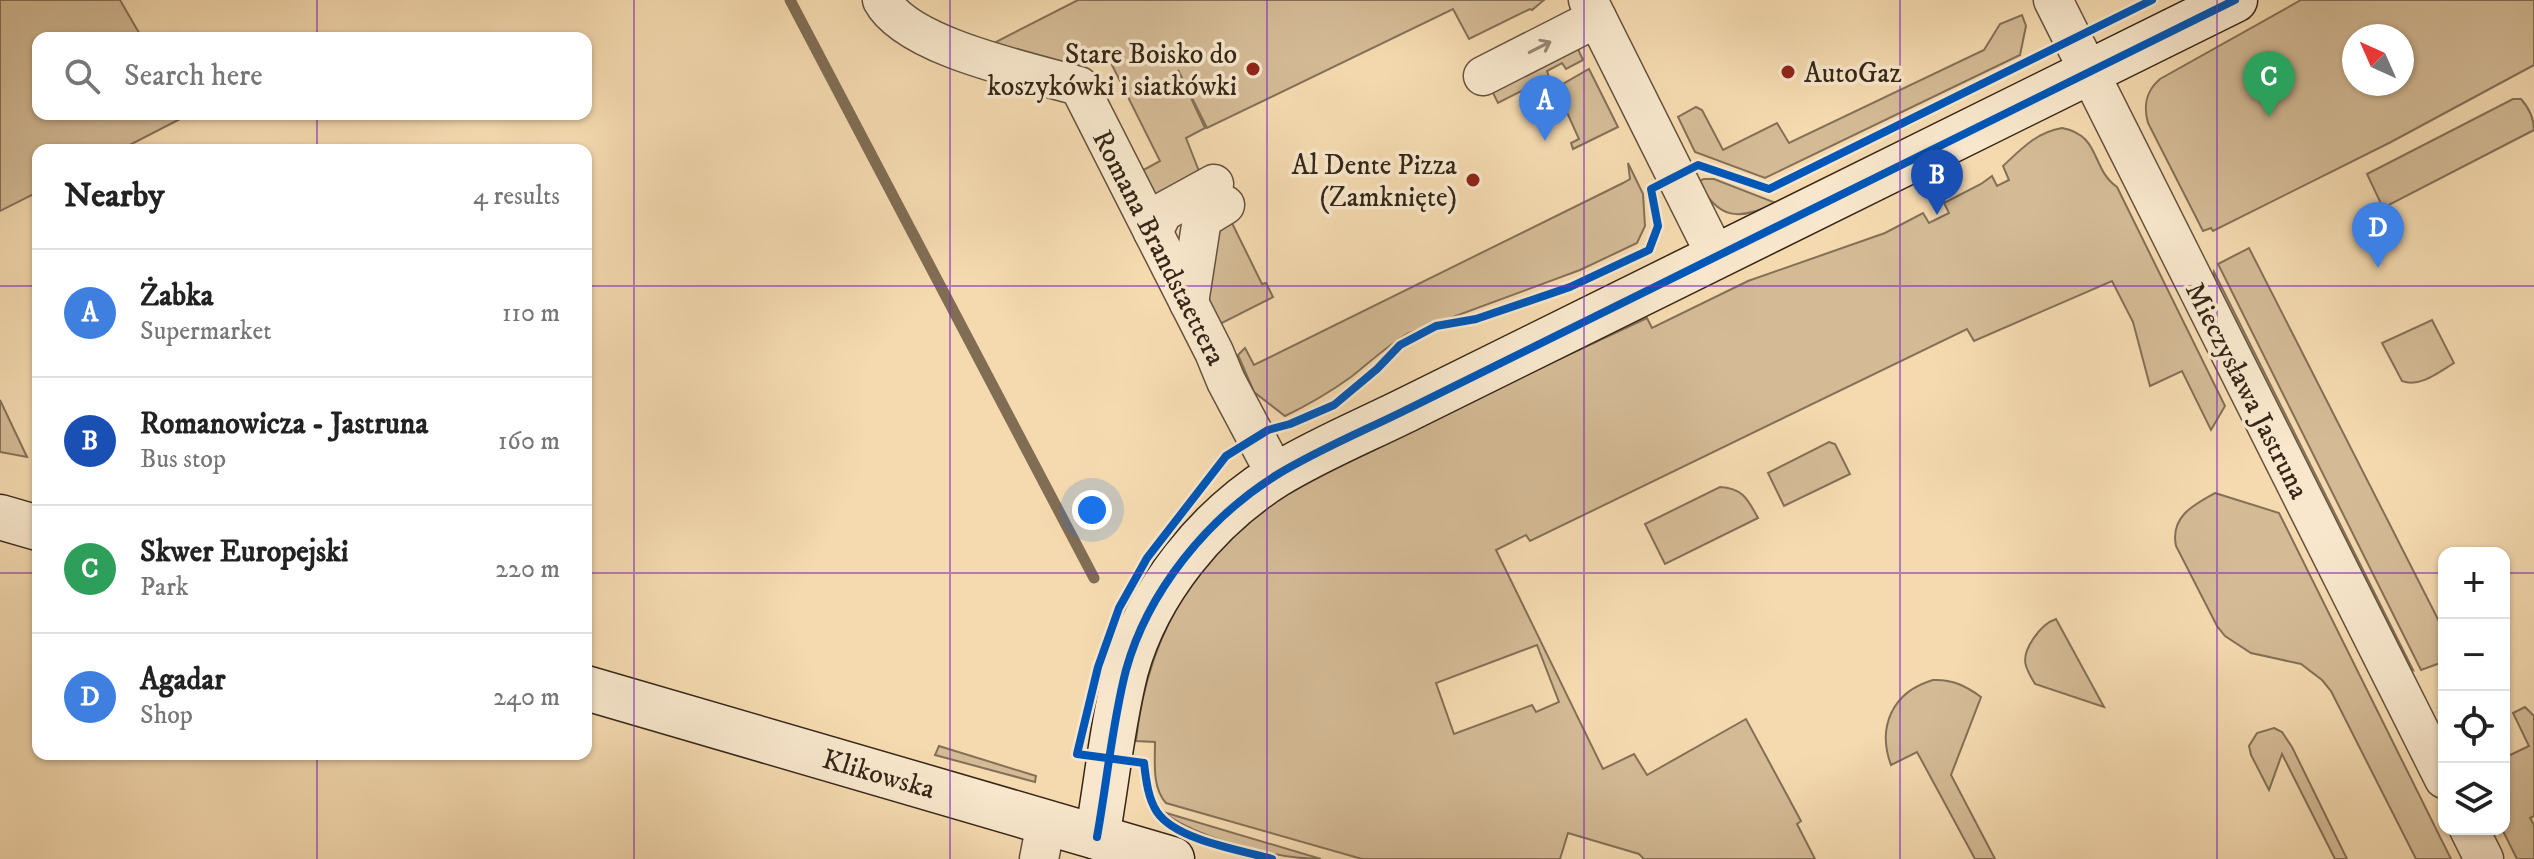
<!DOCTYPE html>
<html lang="en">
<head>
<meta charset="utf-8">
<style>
  :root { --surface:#fff; --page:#f6f6f6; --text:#222; --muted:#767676; --line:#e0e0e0; --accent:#ea580c }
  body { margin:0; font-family:"IM FELL DW Pica",serif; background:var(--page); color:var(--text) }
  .controls { position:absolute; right:24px; bottom:24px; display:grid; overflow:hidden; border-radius:16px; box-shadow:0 2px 6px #0004 }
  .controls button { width:72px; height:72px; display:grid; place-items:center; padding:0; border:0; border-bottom:2px solid var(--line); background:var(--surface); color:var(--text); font:40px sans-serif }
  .compass { position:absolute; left:2342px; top:24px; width:72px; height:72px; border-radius:50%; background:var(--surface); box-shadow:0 2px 6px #0004; rotate:315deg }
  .you { position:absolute; left:1092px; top:510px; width:28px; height:28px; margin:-20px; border:6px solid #fff; border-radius:50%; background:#1a73e8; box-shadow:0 0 0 12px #1a73e833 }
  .badge { display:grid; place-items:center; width:52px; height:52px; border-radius:50%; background:var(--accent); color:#fff; font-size:26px; font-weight:700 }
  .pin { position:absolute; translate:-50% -66px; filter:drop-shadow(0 2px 4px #0008) }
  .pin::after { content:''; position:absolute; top:42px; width:28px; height:24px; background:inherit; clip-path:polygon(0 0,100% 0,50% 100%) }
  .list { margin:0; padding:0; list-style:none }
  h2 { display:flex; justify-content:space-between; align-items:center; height:104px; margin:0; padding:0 32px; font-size:34px }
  h2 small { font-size:26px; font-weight:400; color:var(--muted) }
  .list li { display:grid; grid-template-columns:52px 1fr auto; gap:24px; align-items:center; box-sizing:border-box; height:128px; padding:0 32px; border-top:2px solid var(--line) }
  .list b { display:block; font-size:30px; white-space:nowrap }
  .list p { margin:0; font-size:26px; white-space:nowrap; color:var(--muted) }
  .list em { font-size:26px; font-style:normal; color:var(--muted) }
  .icon { flex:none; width:44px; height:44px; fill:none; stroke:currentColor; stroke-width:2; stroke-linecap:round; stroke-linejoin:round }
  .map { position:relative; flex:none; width:2534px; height:859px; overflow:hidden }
  .search { position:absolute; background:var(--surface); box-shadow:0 2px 6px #0004; left:32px; top:32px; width:560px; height:88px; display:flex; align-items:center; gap:20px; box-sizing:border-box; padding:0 28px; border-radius:16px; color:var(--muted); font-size:30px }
  .panel { position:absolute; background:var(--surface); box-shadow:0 2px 6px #0004; left:32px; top:144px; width:560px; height:616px; border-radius:16px }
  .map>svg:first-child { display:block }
  .green { fill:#d4bb96; stroke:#847057; stroke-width:2; fill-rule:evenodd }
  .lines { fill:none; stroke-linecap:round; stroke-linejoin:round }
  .stream { stroke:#816d54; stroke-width:11 }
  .street-casing { stroke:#65533e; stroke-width:41 }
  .secondary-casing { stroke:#352618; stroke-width:47 }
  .street { stroke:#f8e7cc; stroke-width:38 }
  .secondary { stroke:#f8e7cc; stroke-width:44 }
  .cycleway-casing { stroke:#f8e7cc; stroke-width:13 }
  .cycleway { stroke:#0057b8; stroke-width:8 }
  .oneway { stroke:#968672 }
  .grid { fill:none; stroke:#7b2cbf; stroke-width:2; stroke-opacity:0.55 }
  .poi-dot { fill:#8f2418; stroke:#f8e7cc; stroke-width:3 }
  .labels { text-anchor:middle; stroke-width:7; stroke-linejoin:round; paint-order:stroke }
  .poi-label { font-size:28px; fill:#352618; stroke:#f8e7cc; text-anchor:end }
  .street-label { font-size:28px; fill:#352618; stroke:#f8e7cc }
</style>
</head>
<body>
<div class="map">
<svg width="2534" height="859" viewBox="0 0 2534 859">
  <rect width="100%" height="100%" fill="#f5dab0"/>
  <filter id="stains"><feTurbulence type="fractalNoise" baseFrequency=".0025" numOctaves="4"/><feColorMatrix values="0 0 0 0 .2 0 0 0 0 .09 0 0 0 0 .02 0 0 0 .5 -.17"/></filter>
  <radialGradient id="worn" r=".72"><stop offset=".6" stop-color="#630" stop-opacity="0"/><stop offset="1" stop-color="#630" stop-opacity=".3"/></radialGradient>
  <!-- green -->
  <g class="green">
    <path d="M0 0H120L142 38H38V114H184L186 116 120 150H38V192L0 211Z"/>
    <path d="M1078 0H1544L1532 10 1530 9 1469 39 1453 9 1207 128 1178 70 1205 128 1186 138 1199 171 1157 196 1136 174 1160 161 1105 51 1066 70 992 44Z"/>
    <path d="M2301 0H2534V65L2391 142 2213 231 2211 228 2203 231 2148 123C2143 105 2146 91 2160 79ZM2354 36H2402V84H2354Z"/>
    <path d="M2022 15 2026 26 2020 55 1765 178 1695 152 1678 117 1696 107 1702 110 1723 150 1777 123 1789 143 1984 50 2000 24Z"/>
    <path d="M1578 49 1583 60 1566 69 1562 63 1547 71 1549 77 1498 103 1491 89 1561 51Z"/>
    <path d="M1589 69 1618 127 1573 149 1571 143 1579 139 1556 88Z"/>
    <path d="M2513 99H2521C2529 108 2534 118 2534 130L2383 208 2367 174Z"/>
    <path d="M2062 128C2101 135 2091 169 2117 187L2225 406 2211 430 2182 371 2150 386 2133 322 2112 281 1974 341 1967 329 1530 541 1526 535 1496 550 1603 769 1634 754 1647 775 1746 719 1801 821 1797 824 1815 859H1644L1639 854 1568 833 1560 859H1362L1166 803C1152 788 1155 762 1155 742L1136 741C1148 628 1204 540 1303 482 1339 461 1379 445 1417 427 1493 390 1570 354 1647 318L1652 328 1748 281 1885 233 1923 213 1929 223 1949 213 1944 203 1981 184 1992 176 1997 186 2009 180 2003 166C2021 149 2037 132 2062 128ZM1537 645 1559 702 1536 712 1532 705 1454 734 1436 683Z"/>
    <path d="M1628 163 1643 194 1645 226 1637 243 1580 270 1407 334C1387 346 1370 362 1351 377 1330 392 1308 405 1285 416L1254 392 1238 355 1245 348 1254 365 1623 183 1630 179Z"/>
    <path d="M1704 179H1714L1776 203C1739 221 1718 220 1698 181Z"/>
    <path d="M1229 217 1262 284 1266 283 1273 297 1220 324 1205 295 1211 237Z"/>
    <path d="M2249 248 2444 631 2443 662 2421 670 2218 264Z"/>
    <path d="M2214 272 2413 670 2406 667 2213 280Z"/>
    <path d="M2432 320 2454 363C2439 372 2420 388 2402 381L2382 343Z"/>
    <path d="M0 400 27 457 0 452Z"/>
    <path d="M1829 442 1835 444 1850 474 1784 506 1768 473Z"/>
    <path d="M1720 487C1743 488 1748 500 1758 518L1665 564 1645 524Z"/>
    <path d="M2215 493 2279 513 2451 859H2416L2331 691 2322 680 2301 664 2251 653 2225 636 2217 626 2176 546C2170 517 2193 505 2215 493Z"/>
    <path d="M2056 619 2104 707 2035 684C2032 679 2028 672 2026 666 2021 650 2041 624 2056 619Z"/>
    <path d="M1933 680C1952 679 1966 686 1981 697L1951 775 1995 859H1975L1917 752 1891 765C1877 727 1892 692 1933 680Z"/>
    <path d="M2525 707 2534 716V816L2530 818 2534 825V859H2517L2502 829H2504V758L2529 746 2513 713Z"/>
    <path d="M2274 728 2282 732 2292 747 2347 859H2335L2282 754 2269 790 2251 755 2249 746 2257 733Z"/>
    <path d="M939 746 1036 776 1035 782 935 755Z"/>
    <path d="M1163 812 1321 859C1276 859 1199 839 1163 812Z"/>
  </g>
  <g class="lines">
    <!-- stream -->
    <path class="stream" d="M790 0 1094 578"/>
    <defs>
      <g id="street">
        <path d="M882 0C907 47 1027 71 1079 86L1214 352 1226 381 1276 475"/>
        <path d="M1588 0 1717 258"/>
        <path d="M2053 0 2444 779"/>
        <path d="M1483 76 1597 18"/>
        <path d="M1153 232 1163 212 1214 184"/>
        <path d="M1189 303 1202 219 1225 205"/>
        <path d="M2469 829 2484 859"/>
        <path d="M1039 859 1046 823"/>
      </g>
      <g id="secondary">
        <path d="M0 517 38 528"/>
        <path d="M586 688 1172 859"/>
        <path d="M1097 837C1107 782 1112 724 1126 670 1148 591 1207 519 1275 476 1317 450 1366 430 1410 408L2235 0"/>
      </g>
    </defs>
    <!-- street casing -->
    <use href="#street" class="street-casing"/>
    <!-- secondary casing -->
    <use href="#secondary" class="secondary-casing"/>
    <!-- street -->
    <use href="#street" class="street"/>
    <!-- secondary -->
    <use href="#secondary" class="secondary"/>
    <defs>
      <g id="cycleway">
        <path d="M1097 837C1107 782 1112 724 1126 670 1148 591 1207 519 1275 476 1317 450 1366 430 1410 408L2235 0"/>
        <path d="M1272 859C1240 850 1176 840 1157 812 1148 798 1146 780 1144 763L1077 754 1098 667 1119 608 1147 558 1226 456 1268 430 1290 424 1334 405 1377 369 1400 345 1436 326 1476 319 1570 287 1649 250 1658 226 1651 189 1698 165 1769 189 2152 0"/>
      </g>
    </defs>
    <!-- cycleway casing -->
    <use href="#cycleway" class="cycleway-casing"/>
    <!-- cycleway -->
    <use href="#cycleway" class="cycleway"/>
  </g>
  <!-- one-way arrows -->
  <defs><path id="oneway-shaft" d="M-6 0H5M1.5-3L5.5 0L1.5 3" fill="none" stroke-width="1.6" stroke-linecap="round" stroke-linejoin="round" transform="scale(2)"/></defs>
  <use class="oneway" href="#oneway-shaft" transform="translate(1540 47) rotate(-27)"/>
  <!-- grid -->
  <path class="grid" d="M317 0V38M634 0V859M950 0V859M1267 0V859M1584 0V859M1900 0V859M2217 0V859M317 114V150M0 286H38M586 286H2534M0 573H38M586 573H2444M2504 573H2534M317 754V859"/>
  <!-- markers -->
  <g class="poi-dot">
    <circle cx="1253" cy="69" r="8"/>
    <circle cx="1788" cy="72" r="8"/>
    <circle cx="1473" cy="180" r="8"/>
  </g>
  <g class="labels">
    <!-- poi labels -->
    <g class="poi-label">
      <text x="1237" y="63">Stare Boisko do<tspan x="1237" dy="32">koszykówki i siatkówki</tspan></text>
      <text x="1804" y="82" text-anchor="start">AutoGaz</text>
      <text x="1457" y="174">Al Dente Pizza<tspan x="1457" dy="32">(Zamknięte)</tspan></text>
    </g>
    <!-- street labels -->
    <g class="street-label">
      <text transform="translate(1160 247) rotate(63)" y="10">Romana Brandstaettera</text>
      <text transform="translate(2248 390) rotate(63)" y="10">Mieczysława Jastruna</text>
      <text transform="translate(879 773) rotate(16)" y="10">Klikowska</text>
    </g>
  </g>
  <rect width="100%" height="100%" filter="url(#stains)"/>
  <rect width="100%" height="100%" fill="url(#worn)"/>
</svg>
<div class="controls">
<button>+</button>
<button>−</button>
<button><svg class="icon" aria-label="locate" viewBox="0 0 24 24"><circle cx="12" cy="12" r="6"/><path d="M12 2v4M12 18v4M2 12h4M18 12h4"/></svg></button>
<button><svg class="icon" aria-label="layers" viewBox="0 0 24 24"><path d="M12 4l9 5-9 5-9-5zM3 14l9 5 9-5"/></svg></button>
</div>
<svg class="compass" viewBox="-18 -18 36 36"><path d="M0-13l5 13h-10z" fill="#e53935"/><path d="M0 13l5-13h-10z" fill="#767676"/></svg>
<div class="you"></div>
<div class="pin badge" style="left:1545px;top:141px;background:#3f7fe0">A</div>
<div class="pin badge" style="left:1937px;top:215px;background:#1a4fb4">B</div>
<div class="pin badge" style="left:2269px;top:117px;background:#2e9e5b">C</div>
<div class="pin badge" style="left:2378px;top:268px;background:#3f7fe0">D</div>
<div class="search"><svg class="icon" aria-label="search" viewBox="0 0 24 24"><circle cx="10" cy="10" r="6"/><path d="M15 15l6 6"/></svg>Search here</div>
<section class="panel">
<h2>Nearby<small>4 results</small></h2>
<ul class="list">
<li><span class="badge" style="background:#3f7fe0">A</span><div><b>Żabka</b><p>Supermarket</p></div><em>110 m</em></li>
<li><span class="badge" style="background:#1a4fb4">B</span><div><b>Romanowicza - Jastruna</b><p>Bus stop</p></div><em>160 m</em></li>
<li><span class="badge" style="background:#2e9e5b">C</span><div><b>Skwer Europejski</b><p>Park</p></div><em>220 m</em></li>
<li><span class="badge" style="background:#3f7fe0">D</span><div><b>Agadar</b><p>Shop</p></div><em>240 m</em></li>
</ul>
</section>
</div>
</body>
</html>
